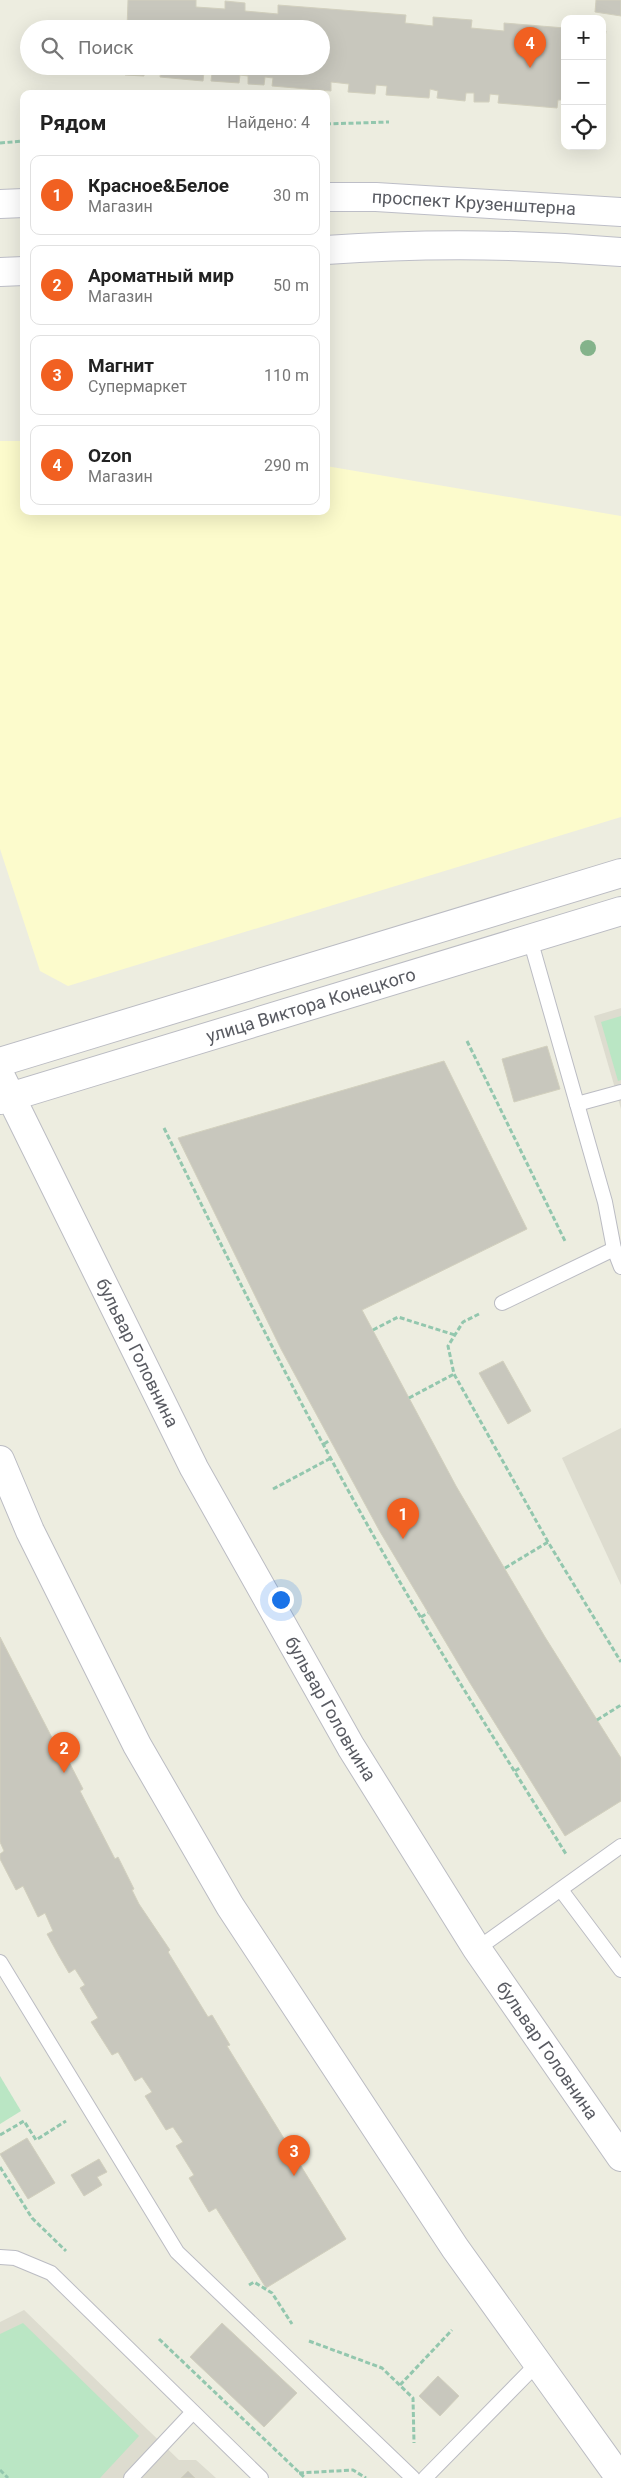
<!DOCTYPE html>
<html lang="ru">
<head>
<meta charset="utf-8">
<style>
  :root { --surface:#fff; --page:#f6f6f6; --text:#222; --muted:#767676; --line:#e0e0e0; --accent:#f16021 }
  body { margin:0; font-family:Roboto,sans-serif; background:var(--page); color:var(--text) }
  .controls { position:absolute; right:15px; top:15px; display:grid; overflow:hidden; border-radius:10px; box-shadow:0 5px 20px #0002 }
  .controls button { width:45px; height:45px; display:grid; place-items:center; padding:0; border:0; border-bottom:1px solid var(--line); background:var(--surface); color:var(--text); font:25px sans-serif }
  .you { position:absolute; left:280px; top:1599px; width:18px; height:18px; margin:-12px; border:4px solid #fff; border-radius:50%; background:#1a73e8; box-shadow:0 0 0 8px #1a73e833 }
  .badge { display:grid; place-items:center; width:32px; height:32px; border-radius:50%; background:var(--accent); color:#fff; font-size:16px; font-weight:700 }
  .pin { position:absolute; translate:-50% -41px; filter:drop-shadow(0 1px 2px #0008) }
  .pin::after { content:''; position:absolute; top:26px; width:18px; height:15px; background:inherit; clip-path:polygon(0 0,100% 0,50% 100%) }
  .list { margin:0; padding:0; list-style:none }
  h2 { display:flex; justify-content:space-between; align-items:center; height:65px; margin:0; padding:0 20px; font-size:21px }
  h2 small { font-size:16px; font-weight:400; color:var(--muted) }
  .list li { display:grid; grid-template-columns:32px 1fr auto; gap:15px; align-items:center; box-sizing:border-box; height:80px; margin:0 10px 10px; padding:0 10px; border:1px solid var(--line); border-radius:10px }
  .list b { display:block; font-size:19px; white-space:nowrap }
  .list p { margin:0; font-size:16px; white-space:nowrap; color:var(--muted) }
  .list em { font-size:16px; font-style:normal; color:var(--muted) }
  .icon { flex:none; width:28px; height:28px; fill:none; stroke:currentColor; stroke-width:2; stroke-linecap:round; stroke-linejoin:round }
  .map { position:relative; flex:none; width:621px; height:2478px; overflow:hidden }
  .search { position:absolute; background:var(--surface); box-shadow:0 5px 20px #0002; left:20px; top:20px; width:310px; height:55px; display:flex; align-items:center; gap:12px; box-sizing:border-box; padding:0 18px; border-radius:28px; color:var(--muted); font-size:19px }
  .panel { position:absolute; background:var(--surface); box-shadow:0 5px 20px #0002; left:20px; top:90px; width:310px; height:425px; border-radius:10px }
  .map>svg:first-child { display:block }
  .education { fill:#dddccf }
  .green { fill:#bae6c4 }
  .sand { fill:#fcfbcc }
  .building { fill:#c8c7bd; stroke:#d2d0be }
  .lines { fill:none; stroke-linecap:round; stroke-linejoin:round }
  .service-casing { stroke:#bbbcc3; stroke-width:16 }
  .minor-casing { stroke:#bbbcc3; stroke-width:30 }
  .secondary-casing { stroke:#bdbec7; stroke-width:30 }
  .path { stroke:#93c7ae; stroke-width:3; stroke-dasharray:5 2.5; stroke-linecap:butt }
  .service { stroke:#fff; stroke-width:14 }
  .minor { stroke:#fff; stroke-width:28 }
  .secondary { stroke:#fff; stroke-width:28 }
  .tree { fill:#84b38b }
  .labels { text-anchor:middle; stroke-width:4.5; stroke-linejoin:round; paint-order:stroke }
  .street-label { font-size:18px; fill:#595b62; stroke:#fff }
</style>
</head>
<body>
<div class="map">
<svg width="621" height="2478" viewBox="0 0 621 2478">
  <rect width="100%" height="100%" fill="#edede0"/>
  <!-- education -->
  <g class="education">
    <path d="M621 1008V1109L594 1016Z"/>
    <path d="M621 1428V1585L562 1458Z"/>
    <path d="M24 2310 179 2460H196L216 2478H195L188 2471 181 2478H0V2322Z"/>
  </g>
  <!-- green -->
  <g class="green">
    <path d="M621 1016V1080L618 1081 601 1022Z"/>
    <path d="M0 2076 21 2111 0 2124Z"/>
    <path d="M23 2323 139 2436 100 2478H0V2334Z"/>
  </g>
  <!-- sand -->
  <path class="sand" d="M0 441H24V511H326V466L621 516V817L68 986 40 971 0 849Z"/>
  <!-- building -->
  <g class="building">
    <path d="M128 0H196V7L225 9V1L245 3V11L278 14V5L406 15 405 23 433 26V17L472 20 471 28 504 31V23L565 28V100H558L557 108 498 103 499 95 490 94 489 102H474V93H466L465 101 437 98 438 91 430 89 429 98 386 95 387 86 376 85 375 94 348 92 349 84 331 82V91L272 86 273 78 265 77 264 85 248 84V76L240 75 239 83 211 81 212 73 204 72 203 81 160 77 161 69 144 67V76L125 75 126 66H321V29H127Z"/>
    <path d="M596 0H621V16L595 12Z"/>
    <path d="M602 30 606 31 602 59Z"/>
    <path d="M547 1046 560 1089 514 1102 502 1059Z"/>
    <path d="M444 1061 527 1229 362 1310 456 1486 545 1637 621 1758V1801L565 1836 470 1683 379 1530 281 1349 178 1138Z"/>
    <path d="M503 1361 531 1411 508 1424 479 1373Z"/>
    <path d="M0 1637 63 1759 67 1758 83 1789 80 1791 115 1859 118 1857 134 1889 132 1890 139 1904 170 1950 168 1952 208 2017 212 2015 230 2045 227 2046 346 2239 266 2288 216 2208 209 2212 189 2178 194 2175 176 2146 183 2142 173 2127 166 2130 145 2096 152 2092 142 2077 135 2081 118 2052 112 2055 91 2022 98 2018 80 1988 85 1985 75 1969 69 1973 59 1956 47 1934 53 1931 45 1913 38 1917 23 1886 16 1890 0 1859V1854L4 1851 0 1842Z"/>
    <path d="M27 2138 55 2183 28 2199 0 2154Z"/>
    <path d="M99 2159 107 2172 97 2177 102 2185 84 2196 71 2175Z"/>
    <path d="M222 2323 297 2393 264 2427 190 2357Z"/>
    <path d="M438 2376 459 2396 440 2416 419 2396Z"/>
    <path d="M188 2471 195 2478H181Z"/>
  </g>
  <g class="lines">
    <defs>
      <g id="service">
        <path d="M530 939 605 1202 614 1249 621 1267"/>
        <path d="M577 1104 621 1092"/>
        <path d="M502 1303 614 1249"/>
        <path d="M561 1890 621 1970"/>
        <path d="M477 1949 621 1846"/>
        <path d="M0 1962 177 2252 413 2478"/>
        <path d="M0 2257 15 2258 51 2273 261 2478"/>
        <path d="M131 2478 193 2412"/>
        <path d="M425 2478 536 2365"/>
      </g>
      <g id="minor">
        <path d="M0 1062 621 873"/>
        <path id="s1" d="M0 1075 194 1468 351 1747 477 1949 621 2157"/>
        <path id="s2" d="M0 1100 621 911"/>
        <path d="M0 1460 30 1531 137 1745 230 1906 455 2248 620 2478"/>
      </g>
      <g id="secondary">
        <path id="s3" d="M326 197H376L621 212"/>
        <path d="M0 204 24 203"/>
        <path d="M326 250C423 243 524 244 621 252"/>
        <path d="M0 272 24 271"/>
      </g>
    </defs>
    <!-- service casing -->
    <use href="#service" class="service-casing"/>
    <!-- minor casing -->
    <use href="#minor" class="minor-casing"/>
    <!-- secondary casing -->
    <use href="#secondary" class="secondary-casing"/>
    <!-- path -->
    <g class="path">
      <path d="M326 124 389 122"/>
      <path d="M0 143 24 141"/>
      <path d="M467 1041 566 1243"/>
      <path d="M164 1128C231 1265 297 1401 372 1533 433 1642 500 1748 566 1854"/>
      <path d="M479 1314 463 1322 448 1346 454 1374 548 1542 621 1662"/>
      <path d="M373 1330 398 1317 455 1335"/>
      <path d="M409 1398 454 1374"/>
      <path d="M324 1444 330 1440"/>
      <path d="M273 1489 331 1458"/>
      <path d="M505 1568 548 1542"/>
      <path d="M421 1617 428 1613"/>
      <path d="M597 1720 621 1705"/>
      <path d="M515 1771 521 1767"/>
      <path d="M0 2135 24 2121 36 2140 66 2121"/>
      <path d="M0 2167 32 2218 66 2251"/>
      <path d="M249 2285 254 2282 272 2293 292 2324"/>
      <path d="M159 2339 305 2478"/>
      <path d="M309 2341 382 2368 413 2398 414 2443"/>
      <path d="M400 2385 452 2330"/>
      <path d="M0 2470 8 2478"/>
      <path d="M299 2473 353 2470 366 2478"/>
    </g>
    <!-- service -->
    <use href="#service" class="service"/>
    <!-- minor -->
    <use href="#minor" class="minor"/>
    <!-- secondary -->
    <use href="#secondary" class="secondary"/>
  </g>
  <!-- trees -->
  <circle class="tree" cx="588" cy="348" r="8"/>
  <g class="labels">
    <!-- street labels -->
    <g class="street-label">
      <text dy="6" stroke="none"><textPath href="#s3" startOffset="148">проспект Крузенштерна</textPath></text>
      <text dy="6" stroke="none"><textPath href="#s2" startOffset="325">улица Виктора Конецкого</textPath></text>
      <text dy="6" stroke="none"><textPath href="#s1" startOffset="310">бульвар Головнина</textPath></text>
      <text dy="6" stroke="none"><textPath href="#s1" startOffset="715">бульвар Головнина</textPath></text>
      <text dy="6" stroke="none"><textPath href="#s1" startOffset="1120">бульвар Головнина</textPath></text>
    </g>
  </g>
</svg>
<div class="controls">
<button>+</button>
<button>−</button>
<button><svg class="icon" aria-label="locate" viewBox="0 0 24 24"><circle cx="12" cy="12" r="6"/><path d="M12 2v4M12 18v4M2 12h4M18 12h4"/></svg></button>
</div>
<div class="you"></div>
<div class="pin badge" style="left:403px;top:1539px">1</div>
<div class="pin badge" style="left:64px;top:1773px">2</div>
<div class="pin badge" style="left:294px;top:2176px">3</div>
<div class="pin badge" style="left:530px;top:68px">4</div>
<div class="search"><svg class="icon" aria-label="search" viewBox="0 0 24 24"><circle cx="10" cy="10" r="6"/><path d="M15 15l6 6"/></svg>Поиск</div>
<section class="panel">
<h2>Рядом<small>Найдено: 4</small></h2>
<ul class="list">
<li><span class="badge">1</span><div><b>Красное&amp;Белое</b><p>Магазин</p></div><em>30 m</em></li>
<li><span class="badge">2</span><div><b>Ароматный мир</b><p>Магазин</p></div><em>50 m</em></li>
<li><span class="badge">3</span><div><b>Магнит</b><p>Супермаркет</p></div><em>110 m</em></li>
<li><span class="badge">4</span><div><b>Ozon</b><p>Магазин</p></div><em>290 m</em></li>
</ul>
</section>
</div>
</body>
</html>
